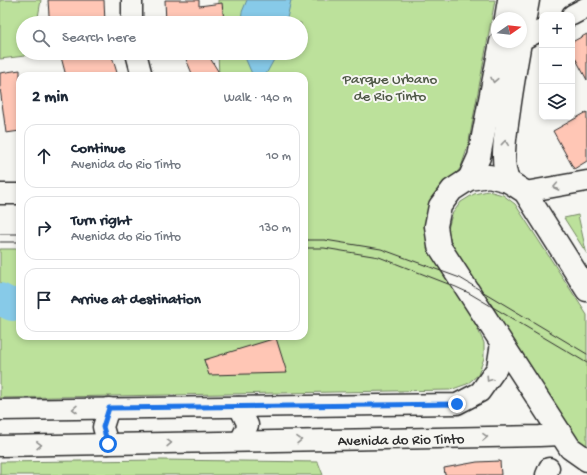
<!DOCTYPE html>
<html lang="en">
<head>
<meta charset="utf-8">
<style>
  :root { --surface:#fff; --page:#f6f6f7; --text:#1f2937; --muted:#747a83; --line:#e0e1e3 }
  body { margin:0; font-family:"Gochi Hand",sans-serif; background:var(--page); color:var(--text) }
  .controls { position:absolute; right:12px; top:12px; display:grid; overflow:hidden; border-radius:8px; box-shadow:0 2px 6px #0003 }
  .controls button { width:36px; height:36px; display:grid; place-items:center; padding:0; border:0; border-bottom:1px solid var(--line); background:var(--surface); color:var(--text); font:20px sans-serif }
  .compass { position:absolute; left:491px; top:12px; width:36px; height:36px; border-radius:50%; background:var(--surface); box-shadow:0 2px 6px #0003; rotate:76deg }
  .stop { position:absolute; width:12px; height:12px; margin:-9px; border:3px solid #1a73e8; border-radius:50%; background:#fff }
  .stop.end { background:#1a73e8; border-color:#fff; box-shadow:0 1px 4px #0008 }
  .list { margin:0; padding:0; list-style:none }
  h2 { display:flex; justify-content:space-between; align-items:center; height:52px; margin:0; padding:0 16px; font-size:17px }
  h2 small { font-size:13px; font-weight:400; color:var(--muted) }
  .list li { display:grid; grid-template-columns:26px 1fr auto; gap:12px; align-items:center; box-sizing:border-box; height:64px; margin:0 8px 8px; padding:0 8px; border:1px solid var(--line); border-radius:12px }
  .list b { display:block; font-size:15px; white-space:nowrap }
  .list p { margin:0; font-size:13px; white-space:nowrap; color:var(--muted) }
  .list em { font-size:13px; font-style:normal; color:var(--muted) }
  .icon { flex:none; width:22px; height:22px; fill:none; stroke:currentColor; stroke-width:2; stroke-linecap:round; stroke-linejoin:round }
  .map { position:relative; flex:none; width:587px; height:475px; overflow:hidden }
  .search { position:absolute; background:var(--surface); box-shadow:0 2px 6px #0003; left:16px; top:16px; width:292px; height:44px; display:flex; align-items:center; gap:10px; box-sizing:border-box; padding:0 14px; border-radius:22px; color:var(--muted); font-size:15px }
  .panel { position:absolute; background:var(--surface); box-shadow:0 2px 6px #0003; left:16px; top:72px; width:292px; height:268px; border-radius:12px }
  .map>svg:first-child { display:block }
  .green { fill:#bce19b; stroke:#748663 }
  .water { fill:#87cae8; stroke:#628a9c }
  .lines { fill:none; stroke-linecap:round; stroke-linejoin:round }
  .river { stroke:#87cae8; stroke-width:32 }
  .building { fill:#ffc6b5; stroke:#2b2b2b }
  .minor-casing { stroke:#2b2b2b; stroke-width:23 }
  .secondary-casing { stroke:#2b2b2b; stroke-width:25 }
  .minor { stroke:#f6f6f2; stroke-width:20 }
  .secondary { stroke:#f6f6f2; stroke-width:22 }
  .tram { stroke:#2b2b2b; stroke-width:1 }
  .oneway { stroke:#90908e }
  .route { stroke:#1a73e8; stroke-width:5 }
  .labels { text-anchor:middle; stroke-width:4; stroke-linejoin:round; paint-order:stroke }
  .park-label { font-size:15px; fill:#4f5847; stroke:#f6f6f2 }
  .street-label { font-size:15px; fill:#2b2b2b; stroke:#f6f6f2 }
</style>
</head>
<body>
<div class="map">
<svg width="587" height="475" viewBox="0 0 587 475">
  <rect width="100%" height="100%" fill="#f6f6f2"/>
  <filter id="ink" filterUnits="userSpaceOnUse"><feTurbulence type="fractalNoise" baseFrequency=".025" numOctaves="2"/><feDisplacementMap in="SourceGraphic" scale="8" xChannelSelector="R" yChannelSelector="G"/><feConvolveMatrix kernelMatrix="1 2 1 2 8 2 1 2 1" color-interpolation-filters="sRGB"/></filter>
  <g filter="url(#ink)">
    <!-- green -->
    <g class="green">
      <path d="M0 0H41L37 23H23V53H28L25 56 0 59Z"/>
      <path d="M218 0H495L468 146 461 167 455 175 441 186 429 207 424 227 430 247 476 325 484 343V358L478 375 467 384 450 390 0 398V249H20V336H304V76H219L218 53H301V23H218Z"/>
      <path d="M488 191 503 195 515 204 587 315V449L578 443 451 244 448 229 452 214 461 202 474 194Z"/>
      <path d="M578 215 586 251 587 254 564 218Z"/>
      <path d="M162 460 318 462 323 475H0V462Z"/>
    </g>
    <!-- water -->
    <g class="water">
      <path d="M247 0H291L286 23H241L242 12Z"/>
      <path d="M243 53H264L276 56 265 76H253Z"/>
    </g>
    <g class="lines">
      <!-- river -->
      <path class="river" d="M0 299 12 305 20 303"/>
    </g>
    <!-- building -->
    <g class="building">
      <path d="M48 0H104L105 23H51L49 15Z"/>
      <path d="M165 0H199V6L222 3 224 21 210 23H166Z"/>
      <path d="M587 34V80L572 52V42Z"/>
      <path d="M60 53H111L118 76H66Z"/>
      <path d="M194 53H207L221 76H193L186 59Z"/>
      <path d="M20 70V131L6 133 0 88V73Z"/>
      <path d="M587 112V161L574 169 553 131Z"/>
      <path d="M276 338 287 373 209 375 204 360Z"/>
      <path d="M500 461 501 475H445L444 468 477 462Z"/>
    </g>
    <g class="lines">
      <defs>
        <g id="minor">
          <path d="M572 15 587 7"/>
          <path d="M132 23V0"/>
          <path d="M521 40 542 30"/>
          <path d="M136 53 142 76"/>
          <path d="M525 192 587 181"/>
          <path d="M0 194H20"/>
          <path d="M239 407 248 425 240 441"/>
          <path d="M0 410 457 404 480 392 497 368 501 343"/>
          <path d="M108 444 103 427 109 408"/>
          <path d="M0 446 539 436 562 435"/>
          <path d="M546 475 549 468"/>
        </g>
        <g id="secondary">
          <path d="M506 18 509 0"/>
          <path d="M521 39 528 0"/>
          <path d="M469 179 479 157 501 42"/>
          <path d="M508 181C500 158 506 133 509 110 512 87 516 65 520 42"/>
          <path d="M587 290 525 192 508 181 489 176 469 179 452 190 440 206 436 226 439 246 570 448 587 460"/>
        </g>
      </defs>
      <!-- minor casing -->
      <use href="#minor" class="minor-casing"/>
      <!-- secondary casing -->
      <use href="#secondary" class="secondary-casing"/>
      <!-- minor -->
      <use href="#minor" class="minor"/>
      <!-- secondary -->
      <use href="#secondary" class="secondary"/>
      <!-- tram -->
      <g class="tram">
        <path d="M0 234H20"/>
        <path d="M304 240H325L381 249 460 278 587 354"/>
        <path d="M0 242H20"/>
        <path d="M304 248H324L379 257 456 287 469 293 587 363"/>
      </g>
    </g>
    <!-- one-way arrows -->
    <defs><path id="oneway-chevron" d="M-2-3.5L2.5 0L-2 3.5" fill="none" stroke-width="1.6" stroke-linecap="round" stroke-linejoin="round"/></defs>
    <g class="oneway">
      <use href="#oneway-chevron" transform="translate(494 80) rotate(101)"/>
      <use href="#oneway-chevron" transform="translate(505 143) rotate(-84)"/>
      <use href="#oneway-chevron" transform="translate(556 187) rotate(169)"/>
      <use href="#oneway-chevron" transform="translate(489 379) rotate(124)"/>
      <use href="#oneway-chevron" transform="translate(75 409) rotate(179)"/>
      <use href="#oneway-chevron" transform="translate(485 437) rotate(-1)"/>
      <use href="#oneway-chevron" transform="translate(299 440) rotate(-1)"/>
      <use href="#oneway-chevron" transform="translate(169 443) rotate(-1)"/>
      <use href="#oneway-chevron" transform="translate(39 445) rotate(-1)"/>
    </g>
  </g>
  <g class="lines" filter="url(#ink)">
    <!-- route -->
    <path class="route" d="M108 444 103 427 109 408 457 404"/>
  </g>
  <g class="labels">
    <!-- park labels -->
    <g class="park-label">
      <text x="390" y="83">Parque Urbano<tspan x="390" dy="17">de Rio Tinto</tspan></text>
    </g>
    <!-- street labels -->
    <g class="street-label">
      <text transform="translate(401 439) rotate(-1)" y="5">Avenida do Rio Tinto</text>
    </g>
  </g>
</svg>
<div class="controls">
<button>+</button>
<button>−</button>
<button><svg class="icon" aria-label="layers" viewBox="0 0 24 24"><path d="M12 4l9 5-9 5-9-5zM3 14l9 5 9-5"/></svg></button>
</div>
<svg class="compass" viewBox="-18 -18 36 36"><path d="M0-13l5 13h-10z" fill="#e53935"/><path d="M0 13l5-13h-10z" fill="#747a83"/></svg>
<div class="stop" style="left:108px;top:444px"></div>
<div class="stop end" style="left:457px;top:404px"></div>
<div class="search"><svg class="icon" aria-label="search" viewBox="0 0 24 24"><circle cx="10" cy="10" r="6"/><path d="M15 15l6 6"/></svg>Search here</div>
<section class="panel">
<h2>2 min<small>Walk · 140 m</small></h2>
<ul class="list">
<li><svg class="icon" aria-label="ahead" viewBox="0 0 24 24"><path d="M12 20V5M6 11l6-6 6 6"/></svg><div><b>Continue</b><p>Avenida do Rio Tinto</p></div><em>10 m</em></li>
<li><svg class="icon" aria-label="right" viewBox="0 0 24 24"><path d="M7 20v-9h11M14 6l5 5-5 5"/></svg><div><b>Turn right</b><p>Avenida do Rio Tinto</p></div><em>130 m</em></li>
<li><svg class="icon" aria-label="arrive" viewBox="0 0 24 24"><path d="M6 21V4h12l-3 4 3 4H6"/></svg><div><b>Arrive at destination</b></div></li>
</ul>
</section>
</div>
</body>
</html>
